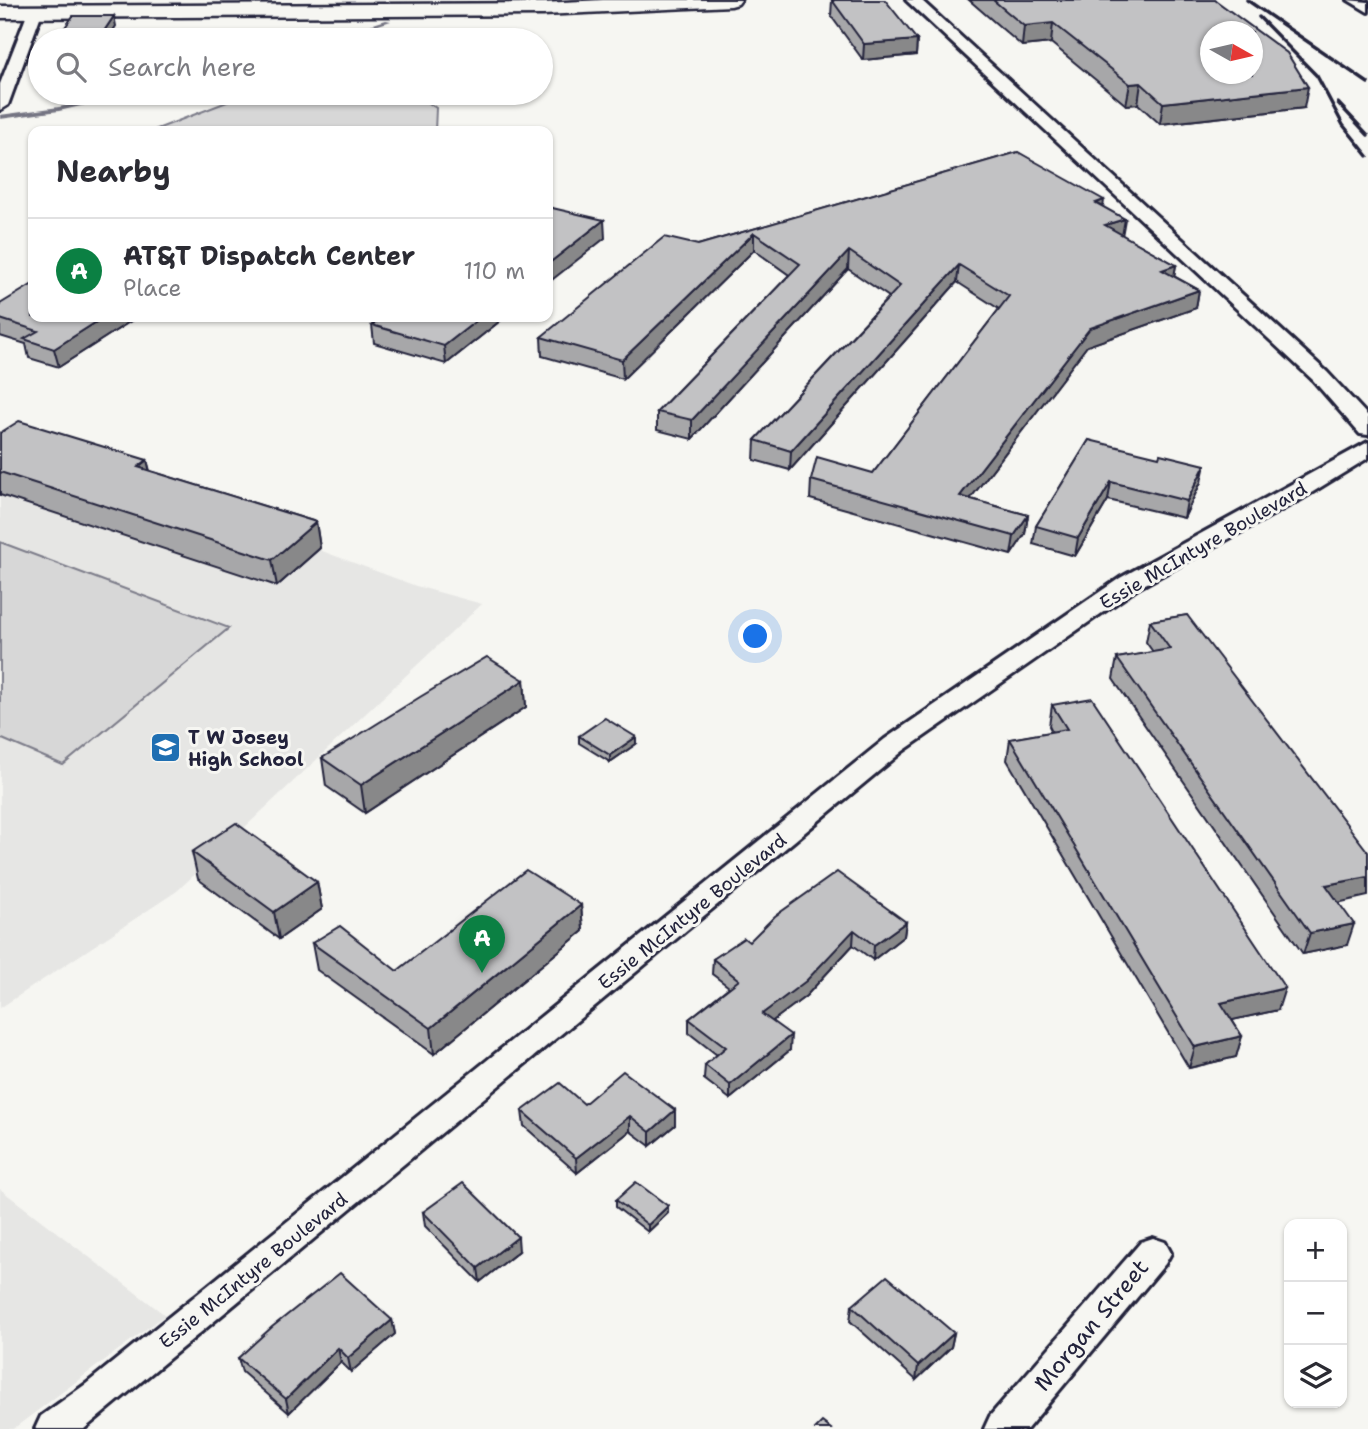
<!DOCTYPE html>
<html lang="en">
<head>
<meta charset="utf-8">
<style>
  :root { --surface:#fff; --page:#f2f2f3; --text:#2b2b33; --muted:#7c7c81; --line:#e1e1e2; --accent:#0b8043 }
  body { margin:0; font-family:"Shantell Sans",sans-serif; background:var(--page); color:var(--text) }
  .controls { position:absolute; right:21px; bottom:21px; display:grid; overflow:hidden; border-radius:14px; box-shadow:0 2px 5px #0004 }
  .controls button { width:63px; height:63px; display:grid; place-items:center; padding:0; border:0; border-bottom:2px solid var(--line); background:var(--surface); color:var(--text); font:35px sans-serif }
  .compass { position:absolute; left:1200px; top:21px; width:63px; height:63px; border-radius:50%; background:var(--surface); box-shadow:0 2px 5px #0004; rotate:98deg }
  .you { position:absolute; left:756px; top:637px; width:24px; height:24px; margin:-18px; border:5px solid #fff; border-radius:50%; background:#1a73e8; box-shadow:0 0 0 10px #1a73e833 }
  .badge { display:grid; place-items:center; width:46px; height:46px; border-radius:50%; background:var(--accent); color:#fff; font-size:23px; font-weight:700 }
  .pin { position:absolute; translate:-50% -58px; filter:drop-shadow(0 2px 4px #0008) }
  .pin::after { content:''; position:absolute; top:37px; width:24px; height:21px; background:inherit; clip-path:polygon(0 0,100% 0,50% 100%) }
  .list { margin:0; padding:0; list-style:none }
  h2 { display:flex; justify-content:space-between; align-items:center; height:91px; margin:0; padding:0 28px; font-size:30px }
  h2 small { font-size:23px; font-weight:400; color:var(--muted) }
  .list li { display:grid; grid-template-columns:46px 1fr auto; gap:21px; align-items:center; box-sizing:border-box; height:105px; padding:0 28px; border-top:2px solid var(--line) }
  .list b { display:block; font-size:26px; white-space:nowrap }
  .list p { margin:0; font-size:23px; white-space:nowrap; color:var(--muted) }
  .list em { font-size:23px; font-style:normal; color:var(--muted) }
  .icon { flex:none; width:38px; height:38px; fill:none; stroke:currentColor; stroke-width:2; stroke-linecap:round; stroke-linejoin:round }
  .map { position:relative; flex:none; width:1368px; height:1429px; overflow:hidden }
  .search { position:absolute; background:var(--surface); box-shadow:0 2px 5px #0004; left:28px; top:28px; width:525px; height:77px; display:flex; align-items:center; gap:18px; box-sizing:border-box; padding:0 24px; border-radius:38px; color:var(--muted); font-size:26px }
  .panel { position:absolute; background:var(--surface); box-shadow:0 2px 5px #0004; left:28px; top:126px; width:525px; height:196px; border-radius:14px }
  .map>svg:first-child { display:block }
  .built { fill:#e6e6e4 }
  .green { fill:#d7d7d7; stroke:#7c7c89; stroke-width:2 }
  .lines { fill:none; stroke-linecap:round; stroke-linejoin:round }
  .stream { fill:#757583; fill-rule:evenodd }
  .street-casing { stroke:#22223b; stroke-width:6 }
  .secondary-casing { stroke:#22223b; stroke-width:5 }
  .street { fill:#f6f6f2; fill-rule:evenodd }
  .secondary { fill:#f6f6f2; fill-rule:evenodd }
  .rail { stroke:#22223b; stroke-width:3.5 }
  .wall { fill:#a7a7a9; stroke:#22223b; stroke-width:2 }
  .shaded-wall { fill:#888889; stroke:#22223b; stroke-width:2 }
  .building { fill:#c2c2c4; stroke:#22223b; stroke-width:2; fill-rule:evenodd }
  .labels { text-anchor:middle; stroke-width:6; stroke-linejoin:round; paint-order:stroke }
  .street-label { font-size:19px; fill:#22223b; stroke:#f6f6f2 }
  .poi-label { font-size:19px; font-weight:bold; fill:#22223b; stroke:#f6f6f2; text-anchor:start }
  .near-street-label { font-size:23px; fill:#22223b; stroke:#f6f6f2 }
</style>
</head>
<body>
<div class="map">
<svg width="1368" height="1429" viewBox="0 0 1368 1429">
  <rect width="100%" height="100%" fill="#f6f6f2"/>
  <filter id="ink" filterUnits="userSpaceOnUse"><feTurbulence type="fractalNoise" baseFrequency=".0143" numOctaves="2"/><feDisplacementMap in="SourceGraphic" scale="14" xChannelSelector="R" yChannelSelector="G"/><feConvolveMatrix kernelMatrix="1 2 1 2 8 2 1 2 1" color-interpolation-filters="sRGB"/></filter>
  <g filter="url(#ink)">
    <!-- built -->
    <g class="built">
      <path d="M0 431 416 586 482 604 177 891 0 1008Z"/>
      <path d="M0 1189 165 1315 13 1429H0Z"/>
    </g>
    <!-- green -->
    <g class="green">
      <path d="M250 93H415L436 108 435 131H152Z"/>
      <path d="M0 542 229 628 63 765 0 738Z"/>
    </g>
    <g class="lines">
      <!-- stream -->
      <g class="stream">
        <path d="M386 20 391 21 331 40H323Z"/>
        <path d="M127 93H137L59 111 0 119V115L59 107Z"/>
      </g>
      <defs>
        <g id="street">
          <path d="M906 0H921L1327 372 1368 416V435L1360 434 1313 380Z"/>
          <path d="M1348 0 1368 2V12Z"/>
          <path d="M35 8 42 12 8 105 0 110V84L28 12Z"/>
          <path d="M1368 442V458L1303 498 1138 588 903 751 84 1429H35L41 1416 86 1384 885 739 1120 578Z"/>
          <path d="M1153 1238 1165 1242 1171 1253 1165 1264 1027 1429H984L990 1416 1141 1242Z"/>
        </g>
        <path id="secondary" d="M603 0H741L738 4 731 6 543 15 0 18V6L543 3Z"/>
      </defs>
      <!-- street casing -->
      <use href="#street" class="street-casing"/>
      <!-- secondary casing -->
      <use href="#secondary" class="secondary-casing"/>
      <!-- street -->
      <use href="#street" class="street"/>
      <!-- secondary -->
      <use href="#secondary" class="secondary"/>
      <!-- rail -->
      <g class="rail">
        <path d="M1247 0 1368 83"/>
        <path d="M1259 17 1317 76 1343 125 1368 156"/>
        <path d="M1338 103 1368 135"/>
      </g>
    </g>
    <!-- wall -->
    <g class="wall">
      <path d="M832 0 917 40 916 55 863 60 831 16Z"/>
      <path d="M969 0H1215L1304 108 1160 124 1138 104 1126 105 1051 43 1022 46Z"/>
      <path d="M1018 152 1103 207 1122 235 1176 265 1174 276 1199 290 1196 308 1087 346 970 499 1028 515 1025 534 1011 555 810 499 811 480 873 473 999 309 957 282 790 470 754 460 755 440 889 297 848 269 692 439 657 430V412L789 275 754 250 623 379 542 356 541 337 698 245Z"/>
      <path d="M0 304 33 317H137L59 367 29 358 26 344 0 336Z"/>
      <path d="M383 317H505L446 364 374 343 372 325Z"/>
      <path d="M0 433 147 460 150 471 316 522 320 548 277 586 0 495Z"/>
      <path d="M1089 440 1201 482 1184 518 1108 500 1075 556 1033 544 1036 526Z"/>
      <path d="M1187 615 1339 903 1347 945 1303 954 1113 679 1117 658 1153 652 1146 642 1150 621Z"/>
      <path d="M524 680 526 707 365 813 326 786 322 758Z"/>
      <path d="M1052 705 1278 1010 1232 1020 1242 1036 1236 1057 1189 1068 1007 760 1010 739 1052 732 1049 726Z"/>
      <path d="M579 736 636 744 610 762 579 743Z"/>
      <path d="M192 852 317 882 322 909 279 939 198 879Z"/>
      <path d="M581 905 583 931 434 1054 317 970 312 943 397 971Z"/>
      <path d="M906 922 904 936 873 960 853 945 806 996 772 1021 790 1050 730 1099 704 1079 705 1065 717 1055 689 1033V1019L729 987 712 974 713 959 749 942Z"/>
      <path d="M584 1104 675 1110V1125L650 1146 630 1131 577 1173 524 1126 522 1111Z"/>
      <path d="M616 1200 668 1206V1213L648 1232 616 1207Z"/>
      <path d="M423 1212 519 1251 480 1282 425 1226Z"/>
      <path d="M852 1306 954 1333 951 1347 916 1380 850 1321Z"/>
      <path d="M392 1320 395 1334 351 1372 341 1362 289 1413 242 1372 238 1358Z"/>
    </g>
    <!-- shaded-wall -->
    <g class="shaded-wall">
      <path d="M114 16 116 26 107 40H98Z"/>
      <path d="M1053 23 1051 43 1022 46 1024 26Z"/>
      <path d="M917 40 916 55 863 60 864 44Z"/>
      <path d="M1141 83 1138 104 1126 105 1130 84Z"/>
      <path d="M1308 87 1304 108 1160 124 1163 103Z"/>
      <path d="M1104 200 1102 217 1096 203Z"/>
      <path d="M1125 219 1122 236 1105 225Z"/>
      <path d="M604 220 605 238 548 283V264Z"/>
      <path d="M754 233V250L623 379 622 360Z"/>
      <path d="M849 251 848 269 692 439V420Z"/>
      <path d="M959 265 957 282 790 470 791 451Z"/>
      <path d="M1176 265 1173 283 1162 270Z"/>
      <path d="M1199 290 1196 308 1087 346 957 516 960 496 1090 328Z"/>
      <path d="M104 317H137L59 367 54 349Z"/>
      <path d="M481 317H505L446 364 444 346Z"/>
      <path d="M147 460 153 485 138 467Z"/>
      <path d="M1205 465 1201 482 1184 518 1187 501Z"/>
      <path d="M1111 482 1108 500 1075 556 1078 538Z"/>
      <path d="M1028 515 1025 534 1011 555 1014 536Z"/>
      <path d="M316 522 320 548 277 586 272 560Z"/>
      <path d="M524 680 526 707 365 813 361 785Z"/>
      <path d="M636 737V744L610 762V755Z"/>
      <path d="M1368 877V896L1320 907 1326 885Z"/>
      <path d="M317 882 322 909 279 939 274 912Z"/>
      <path d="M581 905 583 931 434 1054 431 1028Z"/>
      <path d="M906 922 904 936 873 960 874 945Z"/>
      <path d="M1354 924 1347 945 1303 954 1310 933Z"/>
      <path d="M854 930 853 945 806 996 762 1029V1014Z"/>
      <path d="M1285 988 1278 1010 1215 1024 1221 1003Z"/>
      <path d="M791 1035 790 1050 730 1099V1085Z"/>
      <path d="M1242 1036 1236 1057 1189 1068 1195 1047Z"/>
      <path d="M675 1110V1125L650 1146V1132Z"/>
      <path d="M630 1116V1131L577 1173 576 1158Z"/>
      <path d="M668 1206V1213L648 1232V1225Z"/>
      <path d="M518 1237 519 1251 480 1282 478 1268Z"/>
      <path d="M392 1320 395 1334 351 1372 348 1358Z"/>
      <path d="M954 1333 951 1347 916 1380 918 1366Z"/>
      <path d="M338 1348 341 1362 289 1413 286 1399Z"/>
    </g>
    <!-- building -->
    <g class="building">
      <path d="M832 0H885L917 40 864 44Z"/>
      <path d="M993 0H1215L1287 53 1308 87 1163 103 1141 83 1130 84 1053 23 1024 26ZM1210 32H1252V74H1210Z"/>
      <path d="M73 16H114L98 40H56Z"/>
      <path d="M1018 152 1104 200 1096 203 1125 219 1105 225 1176 265 1162 270 1199 290 1090 328 960 496 1028 515 1014 536 811 480 817 457 873 473 1009 296 959 265 791 451 755 440 900 286 849 251 692 420 657 412 800 264 754 233 622 360 541 337 664 237 698 245Z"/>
      <path d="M548 207 604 220 548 264Z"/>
      <path d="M33 284V317H104L54 349 24 339 38 331 0 319V304Z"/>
      <path d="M383 317H481L444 346 372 325Z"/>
      <path d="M19 421 147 460 138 467 316 522 272 560 0 472V433Z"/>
      <path d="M1089 440 1159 457 1160 454 1205 465 1187 501 1111 482 1078 538 1036 526Z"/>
      <path d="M1187 615 1368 852V877L1326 885 1354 924 1310 933 1117 658 1170 649 1150 621Z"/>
      <path d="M487 657 524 680 361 785 322 758 420 697Z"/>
      <path d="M1092 698 1285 988 1221 1003 1242 1036 1195 1047 1010 739 1067 729 1052 705Z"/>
      <path d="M605 718 636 737 610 755 579 736Z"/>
      <path d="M236 823 317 882 274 912 192 852Z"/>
      <path d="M526 870 581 905 431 1028 312 943 340 926 397 971Z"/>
      <path d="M837 872 906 922 874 945 854 930 806 981 762 1014 791 1035 730 1085 705 1065 726 1047 689 1019 739 980 713 959 744 938 749 942 775 916Z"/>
      <path d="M623 1071 675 1110 650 1132 630 1116 576 1158 522 1111 560 1083 584 1104Z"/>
      <path d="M636 1182 668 1206 648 1225 616 1200Z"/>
      <path d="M463 1183 518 1237 478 1268 423 1212Z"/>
      <path d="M340 1273 392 1320 348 1358 338 1348 286 1399 238 1358 272 1327Z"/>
      <path d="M887 1276 954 1333 918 1366 852 1306Z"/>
      <path d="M822 1422 831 1429H815Z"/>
    </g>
  </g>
  <!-- icons -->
  <defs>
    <symbol id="school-square" viewBox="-11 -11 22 22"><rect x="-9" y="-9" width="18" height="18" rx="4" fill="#1f6fb2" stroke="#f6f6f2"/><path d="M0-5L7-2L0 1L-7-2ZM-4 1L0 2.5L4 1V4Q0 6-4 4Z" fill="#fff"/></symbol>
  </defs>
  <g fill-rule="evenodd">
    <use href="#school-square" x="148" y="730" width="35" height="35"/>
  </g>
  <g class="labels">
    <!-- street labels -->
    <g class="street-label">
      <text transform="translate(1203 545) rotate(-30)" y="7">Essie McIntyre Boulevard</text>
      <text transform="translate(692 911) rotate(-39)" y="7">Essie McIntyre Boulevard</text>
      <text transform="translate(253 1270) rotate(-39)" y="7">Essie McIntyre Boulevard</text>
    </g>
    <!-- poi labels -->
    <g class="poi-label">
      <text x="188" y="744">T W Josey<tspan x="188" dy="22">High School</tspan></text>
    </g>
    <!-- near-street labels -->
    <g class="near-street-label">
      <text transform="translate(1091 1325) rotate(-50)" y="8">Morgan Street</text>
    </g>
  </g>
</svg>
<div class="controls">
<button>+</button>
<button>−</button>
<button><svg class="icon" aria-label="layers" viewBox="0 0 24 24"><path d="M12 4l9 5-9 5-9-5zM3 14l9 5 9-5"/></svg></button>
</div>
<svg class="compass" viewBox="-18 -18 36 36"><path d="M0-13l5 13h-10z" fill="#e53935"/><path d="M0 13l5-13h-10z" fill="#7c7c81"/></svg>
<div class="you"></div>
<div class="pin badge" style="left:482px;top:973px">A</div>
<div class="search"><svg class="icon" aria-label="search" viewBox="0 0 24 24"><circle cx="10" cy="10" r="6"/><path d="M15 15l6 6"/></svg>Search here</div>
<section class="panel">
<h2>Nearby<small></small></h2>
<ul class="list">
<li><span class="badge">A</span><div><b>AT&amp;T Dispatch Center</b><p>Place</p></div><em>110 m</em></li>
</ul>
</section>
</div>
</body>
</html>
